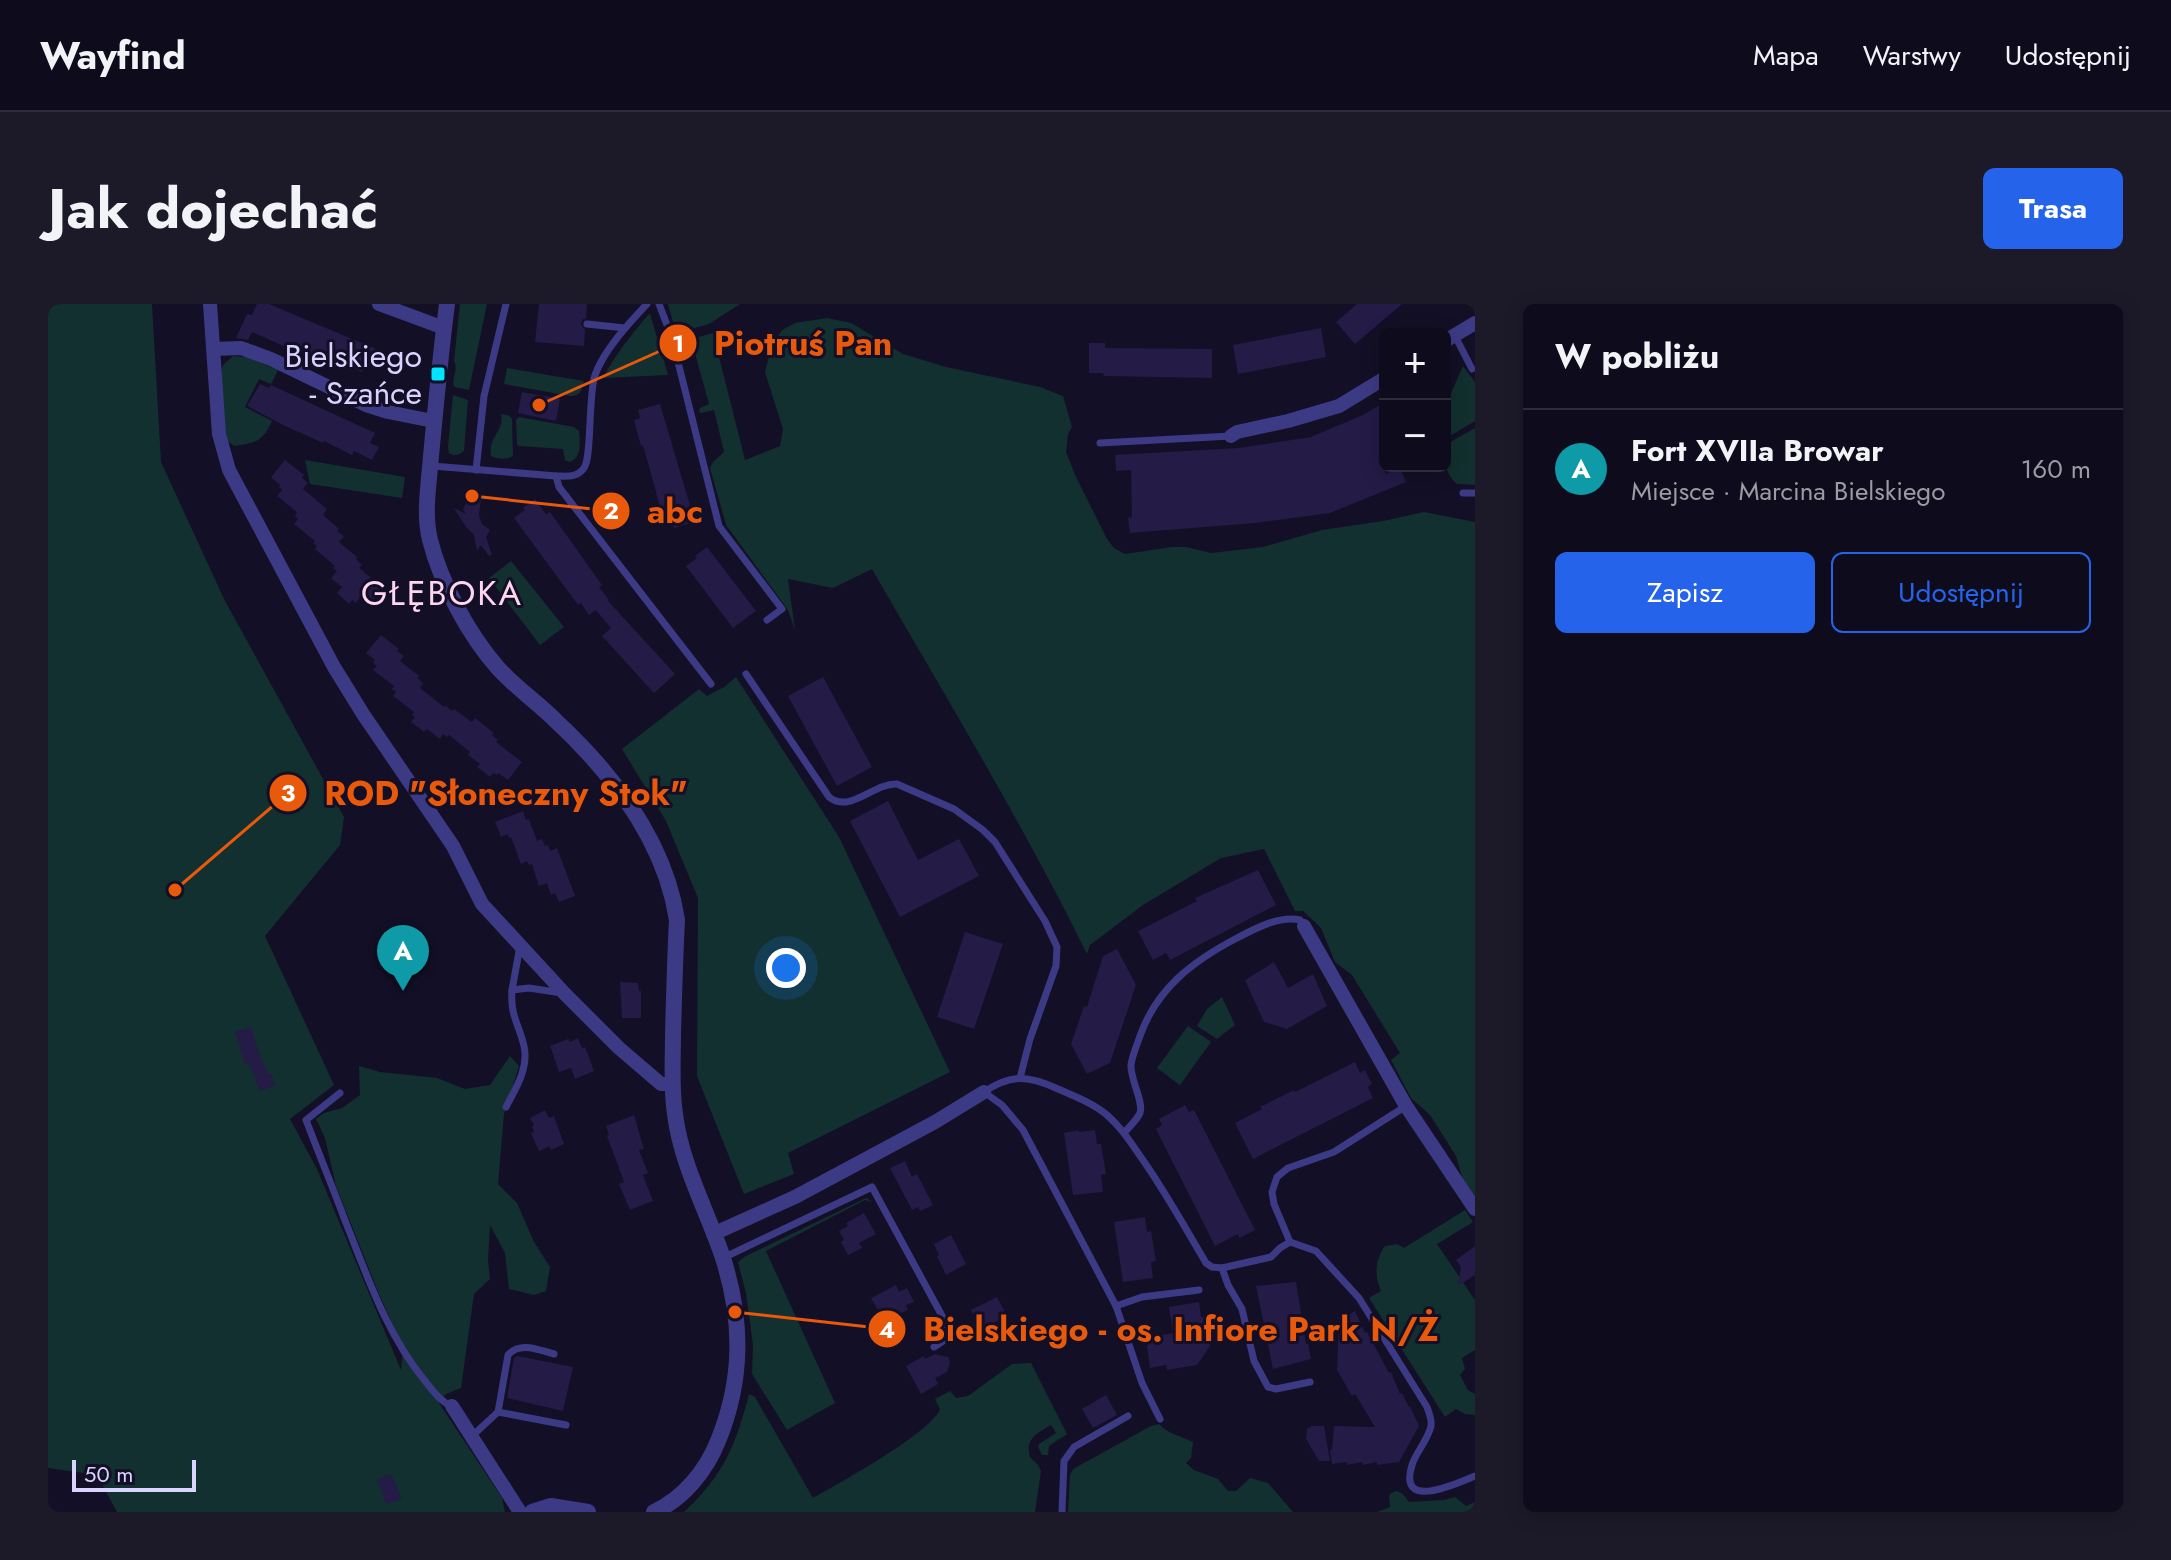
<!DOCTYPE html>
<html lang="pl">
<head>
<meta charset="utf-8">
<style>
  :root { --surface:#0e0b1c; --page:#1c1929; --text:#f1f3f6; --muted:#9b9ba3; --line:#2e2b3b; --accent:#2563eb }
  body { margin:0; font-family:Jost,sans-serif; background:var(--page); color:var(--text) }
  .controls { position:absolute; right:24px; top:24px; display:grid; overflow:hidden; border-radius:12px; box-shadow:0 4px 20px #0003 }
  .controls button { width:72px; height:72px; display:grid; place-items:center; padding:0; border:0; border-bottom:2px solid var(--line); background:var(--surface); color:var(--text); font:40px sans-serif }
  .scale { position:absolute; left:24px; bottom:20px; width:124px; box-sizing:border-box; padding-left:8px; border:4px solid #d9d4ff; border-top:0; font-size:22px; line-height:28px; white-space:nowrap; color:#d9d4ff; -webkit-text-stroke:6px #130f26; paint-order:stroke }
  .you { position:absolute; left:738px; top:664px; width:28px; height:28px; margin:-20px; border:6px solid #fff; border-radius:50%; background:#1a73e8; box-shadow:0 0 0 12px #1a73e833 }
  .badge { display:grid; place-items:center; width:52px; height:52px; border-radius:50%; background:var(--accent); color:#fff; font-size:26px; font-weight:700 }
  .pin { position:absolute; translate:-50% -66px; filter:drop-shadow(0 2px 4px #0008) }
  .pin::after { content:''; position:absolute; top:42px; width:28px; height:24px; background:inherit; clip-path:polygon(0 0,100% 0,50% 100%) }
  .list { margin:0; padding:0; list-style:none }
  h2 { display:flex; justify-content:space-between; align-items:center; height:104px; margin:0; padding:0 32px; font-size:34px }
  h2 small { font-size:26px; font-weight:400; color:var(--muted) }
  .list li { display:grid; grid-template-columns:52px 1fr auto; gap:24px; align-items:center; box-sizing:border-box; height:120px; padding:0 32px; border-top:2px solid var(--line) }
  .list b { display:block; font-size:30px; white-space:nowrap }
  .list p { margin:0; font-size:26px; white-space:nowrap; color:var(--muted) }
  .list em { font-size:26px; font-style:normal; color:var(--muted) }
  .actions { display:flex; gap:16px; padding:24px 32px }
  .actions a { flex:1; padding:18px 0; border:2px solid var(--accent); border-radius:12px; text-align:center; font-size:28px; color:var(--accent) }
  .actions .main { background:var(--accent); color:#fff }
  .map { position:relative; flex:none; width:1427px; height:1208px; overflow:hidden; border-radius:12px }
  header { display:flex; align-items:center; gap:48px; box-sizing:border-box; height:112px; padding:0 40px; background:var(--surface); border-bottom:2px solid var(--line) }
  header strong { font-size:38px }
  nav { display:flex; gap:44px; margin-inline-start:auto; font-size:28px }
  .intro { display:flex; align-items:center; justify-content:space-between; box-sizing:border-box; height:192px; padding:0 48px }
  h1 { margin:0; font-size:56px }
  .button { padding:20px 36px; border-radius:12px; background:var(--accent); color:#fff; font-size:28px; font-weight:700 }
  main { display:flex; gap:48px; padding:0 48px }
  aside { flex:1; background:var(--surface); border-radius:12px; box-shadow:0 4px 20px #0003 }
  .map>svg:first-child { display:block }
  .green { fill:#12302f }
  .building { fill:#241b47 }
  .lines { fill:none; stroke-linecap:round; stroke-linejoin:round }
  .service { stroke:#3d3a85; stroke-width:7 }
  .minor { stroke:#3d3a85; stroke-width:14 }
  .tertiary { stroke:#3d3a85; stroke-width:16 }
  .poi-dot { fill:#00e5ff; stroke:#130f26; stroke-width:3 }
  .labels { text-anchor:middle; stroke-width:6; stroke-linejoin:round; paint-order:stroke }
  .poi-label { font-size:32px; fill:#d9d4ff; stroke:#130f26; text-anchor:end }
  .neighbourhood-label { font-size:34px; letter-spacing:2px; fill:#ffd6f0; stroke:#130f26 }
  .leader { fill:none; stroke:#e8590c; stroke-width:3 }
  .callout-dot { fill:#e8590c; stroke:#130f26; stroke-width:3 }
  .mark-label { font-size:24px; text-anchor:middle; font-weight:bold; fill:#fff }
  .callout-label { font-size:34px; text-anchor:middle; font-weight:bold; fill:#e8590c; stroke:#130f26; stroke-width:6; stroke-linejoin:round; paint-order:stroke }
</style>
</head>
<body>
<header>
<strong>Wayfind</strong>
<nav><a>Mapa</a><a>Warstwy</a><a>Udostępnij</a></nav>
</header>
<div class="intro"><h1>Jak dojechać</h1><a class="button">Trasa</a></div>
<main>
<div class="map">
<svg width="1427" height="1208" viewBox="0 0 1427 1208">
  <rect width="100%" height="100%" fill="#130f26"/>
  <!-- green -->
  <g class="green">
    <path d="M0 0H104L113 158 176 295 296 513 292 541 217 632 286 781 242 815 269 865 353 1066 355 1043 331 990 288 882 277 834 268 815 276 809 294 804 312 791 311 762 332 768 389 774 417 785 442 781 462 752 471 762 456 810 450 880 469 899 486 938 502 963 498 987 486 991 461 985 457 949 442 921 440 956 442 975 426 990 413 1084 398 1090 391 1099 454 1194 457 1208H69L49 1171 0 1164Z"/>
    <path d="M412 0H439L421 86 406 83C403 74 411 65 406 57Z"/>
    <path d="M620 0H692L661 20 628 29Z"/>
    <path d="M602 10 620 71 555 74C567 51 583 31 600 11Z"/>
    <path d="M779 14 803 19 855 50 898 63 992 83 1015 92 1024 123 1020 130 1018 148 1028 173 1059 235 1066 244 1077 250 1124 243H1138L1163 249 1215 243 1274 226 1335 217 1376 208 1427 218V898L1417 883 1408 852 1382 811 1363 794 1343 756 1352 749 1304 671 1287 658 1273 624 1255 607H1247L1216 545 1173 554 1095 601 1042 641 1039 650C974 518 897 392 824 265L785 284 740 275 747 326 740 306 678 221 662 164 665 158 676 148 666 106 653 109 651 108 652 104 661 100 643 35 665 29 697 156 732 142 735 125 717 68 723 44 734 26 747 19Z"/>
    <path d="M185 52 199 53 230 66 223 80 211 75 197 103 224 117C214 138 208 139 186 142L176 134 173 68 175 61Z"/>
    <path d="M1415 62 1427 78V117L1397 135V98L1400 96Z"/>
    <path d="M459 64 536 77C533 87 533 92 522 92L456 80Z"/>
    <path d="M405 91 420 96 416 147C411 151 407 153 401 149L400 143Z"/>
    <path d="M453 110 462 112 464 115 465 152C460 156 448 155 443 152 440 132 457 127 453 110Z"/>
    <path d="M471 113 526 123 531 127C532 138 534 155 521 158L517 156 515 145 471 142 469 140 468 116Z"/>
    <path d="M1427 124V181L1409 180C1396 168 1397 158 1397 141Z"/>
    <path d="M257 156 357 173 354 194 262 180Z"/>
    <path d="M463 257 516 323 492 341 441 274Z"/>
    <path d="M688 373 791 533 902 768 740 849 746 870 696 890 649 772 650 594 618 517 574 445 651 385 659 392 676 383Z"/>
    <path d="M1174 693 1187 721 1169 735 1149 722 1159 705Z"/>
    <path d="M1140 722 1163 738 1132 781 1109 764Z"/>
    <path d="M818 894 825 898 817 896 718 947 787 1099 739 1126 704 1070 705 1041 698 989 690 958 696 953Z"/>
    <path d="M1417 906 1425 918 1389 940 1427 996V1046L1414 1054 1417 1065 1412 1071 1420 1086 1427 1090V1111L1417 1110 1408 1105 1397 1113 1321 994 1333 987C1326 971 1327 956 1337 942L1349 940 1356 944Z"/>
    <path d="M983 1059 1019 1130 1001 1142 1000 1151H994L990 1143 991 1140 1008 1129 1003 1121C989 1129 977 1135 982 1153L990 1161 993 1167 987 1208H636C675 1172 688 1141 701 1090L707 1093 765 1194C790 1180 884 1128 892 1105L887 1095 902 1087 908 1094 920 1092 964 1060Z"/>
    <path d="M1111 1120C1120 1130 1133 1132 1145 1138L1143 1154 1138 1159 1146 1166 1170 1175 1180 1187H1188L1202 1174 1220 1179 1245 1208H1020L1022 1171 1025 1165 1103 1122Z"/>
    <path d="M1349 1187 1355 1190 1361 1198 1396 1196 1407 1193 1418 1202 1427 1198V1208H1329L1342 1203 1341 1192 1343 1189Z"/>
  </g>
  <!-- building -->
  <g class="building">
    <path d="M209 0H221L328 45 321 61 318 59 314 68 304 64 303 67 274 55 272 58 204 28 200 36 188 34 199 10 204 11Z"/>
    <path d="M491 0H539L538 14 534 16 533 20 537 26 536 42 487 38Z"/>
    <path d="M1309 0H1354L1307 40 1288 18Z"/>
    <path d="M1273 24 1278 53 1190 70 1185 41Z"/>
    <path d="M1041 39H1057V44L1164 45V74L1056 72 1055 69H1041Z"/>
    <path d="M212 80 221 84 223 81 327 129 322 139 331 143 324 156 306 147 304 151 276 137 275 139 235 121 199 102Z"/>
    <path d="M474 88 512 95 508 117 470 109Z"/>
    <path d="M1337 98V170L1352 164 1358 178 1282 209 1207 219 1082 229 1080 214 1084 213 1083 166 1068 167 1067 151 1191 144 1263 133 1315 111Z"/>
    <path d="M612 100 647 218 626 224 623 215 616 217 595 141 593 142 586 116 592 114 590 106Z"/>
    <path d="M237 156 256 171 254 174 260 179 255 185 279 205 275 211 291 225 289 227 296 232 291 238 309 253 308 255 314 261 311 264 335 284 321 301 312 293 308 299 304 296 301 300 289 289 294 283 283 274 289 267 285 264 287 262 267 245 269 242 265 239 267 237 246 220 250 215 247 212 249 208 229 192 234 186 231 183 232 181 223 173Z"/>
    <path d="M429 184 433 194 431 211 434 220 442 226 438 233 444 251 441 252 433 241 429 247 426 231 418 223 406 204 418 210 415 206 418 199 414 189Z"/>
    <path d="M487 195 498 210 502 208 554 281 551 283 561 296 560 297 627 370 606 389 554 332 563 324 548 306 541 311 533 299 530 301 466 214 477 206 475 204Z"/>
    <path d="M659 243 708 307 685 324 638 262 649 254 647 252Z"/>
    <path d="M333 331 351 345 349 347 356 352 352 357 371 372 369 374 375 379 372 384 396 403 397 401 404 407 406 405 424 418 427 414 446 429 444 431 450 436 448 438 474 458 460 476 450 469 449 471 445 469 442 473 429 463 432 460 420 451 422 448 401 431 399 433 395 430 392 435 379 425 376 428 363 418 367 413 364 411 366 408 345 392 348 388 344 385 346 382 325 366 329 362 325 359 327 356 318 349Z"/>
    <path d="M775 373 824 463 789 482 740 392Z"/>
    <path d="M840 497 870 556 911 535 931 572 852 613 802 517Z"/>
    <path d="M475 507 478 516 481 515 489 537 494 535 497 542 500 541 502 547 509 544 527 592 511 598 507 589 503 591 499 579 491 582 484 560 481 561 479 557 473 560 463 533 461 534 460 530 453 533 447 518Z"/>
    <path d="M1210 566 1228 601 1122 656 1118 649 1105 656 1090 627 1149 597 1147 594Z"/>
    <path d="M917 628 955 640 926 725 889 713Z"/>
    <path d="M1069 645 1088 681 1062 759 1039 770 1023 740 1036 702 1039 703 1055 652Z"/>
    <path d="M1226 658 1240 684 1265 670 1279 702 1239 725 1216 718 1197 676Z"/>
    <path d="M572 678 590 679 591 687H593V714H574Z"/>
    <path d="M203 723 210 746 220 770 223 769 227 781 212 787 201 759 197 761 187 728Z"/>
    <path d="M530 734 534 744 537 743 546 767 527 775 523 764 511 768 502 742 520 735 522 738Z"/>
    <path d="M1307 758 1312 769 1317 766 1324 780 1320 783 1325 794 1205 855 1187 819 1214 805 1212 803 1246 786 1247 788Z"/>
    <path d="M1137 801 1141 808 1146 806 1207 926 1191 934 1190 930 1167 942 1108 825 1114 821 1111 815Z"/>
    <path d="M497 806 501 814 506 812 516 840 503 846 501 842 491 847 483 829 486 828 484 823 486 821 482 814Z"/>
    <path d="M586 811 596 845 591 846 600 869 595 871 605 897 582 906 571 880 576 878 559 832 561 831 558 822Z"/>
    <path d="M1031 826V828L1047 826 1049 840H1053L1058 870 1053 871 1055 888 1025 891 1016 829Z"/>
    <path d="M857 857 864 873 869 870 885 901 872 907 870 903 864 906 842 864Z"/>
    <path d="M816 909 828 930 811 939 814 944 800 951 793 938 796 936 791 927 800 922 798 919Z"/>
    <path d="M1097 913 1099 928 1103 927 1108 957 1103 958 1105 974 1075 978 1066 918Z"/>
    <path d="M903 931 918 960 898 971 889 952 891 951 886 940Z"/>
    <path d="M1427 942V971L1410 982 1413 963 1408 956Z"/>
    <path d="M1248 978 1258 1040H1260L1263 1055 1225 1065 1208 982Z"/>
    <path d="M848 981 851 988 859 984 866 998 858 1001 860 1006 847 1012 843 1005 832 1010 823 994Z"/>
    <path d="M949 993 959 1012 934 1025 923 1006Z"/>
    <path d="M1151 998 1153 1013 1158 1012 1162 1042 1149 1061 1119 1066 1118 1061 1102 1064 1098 1034 1125 1029 1121 1003Z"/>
    <path d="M1307 1007 1317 1029 1319 1028 1341 1069 1343 1068 1352 1090 1354 1089 1361 1103 1362 1102 1371 1122 1351 1158 1329 1161V1158L1315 1161 1314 1158 1299 1161V1158L1284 1160 1282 1146H1284L1286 1122 1327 1123 1307 1090 1304 1092 1289 1066 1291 1016Z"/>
    <path d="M887 1050 900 1053 902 1058 899 1068 887 1074 890 1080 873 1090 858 1062 876 1052 877 1055Z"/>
    <path d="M470 1052 525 1063 515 1107 459 1094 466 1054Z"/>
    <path d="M1058 1091 1069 1111 1045 1124 1034 1105Z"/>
    <path d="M1264 1122H1276L1282 1157H1271L1258 1135 1259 1125Z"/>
    <path d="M343 1170 354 1195 338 1200 329 1175Z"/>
  </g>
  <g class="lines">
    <!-- service -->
    <g class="service">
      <path d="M611 0 624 34 671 222 734 305 719 316"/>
      <path d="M539 20 577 24"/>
      <path d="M1407 32 1424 65"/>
      <path d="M1052 139 1183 132"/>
      <path d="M384 162 508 172C519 172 529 174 536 164 544 154 540 92 547 71 556 46 581 19 599 0"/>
      <path d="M428 166 436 92 458 0"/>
      <path d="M508 172 511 183 663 380"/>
      <path d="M1415 189H1427"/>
      <path d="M698 370 781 493C802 510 825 479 849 480L906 505 935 526 947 538 997 617 1009 643 1008 662 982 735 972 774"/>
      <path d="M464 686 472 642"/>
      <path d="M292 789 258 816C271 850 285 884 298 919 320 974 339 1031 377 1077 385 1087 393 1098 404 1102"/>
      <path d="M458 803C468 784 481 764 476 742 471 720 462 712 464 686L481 684 514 689"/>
      <path d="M1076 829C1081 823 1089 816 1092 809 1096 798 1082 775 1083 761 1084 752 1089 741 1092 732 1109 684 1145 657 1189 634 1206 625 1232 611 1252 616L1256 622"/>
      <path d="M1242 938 1226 900 1224 888 1229 873 1240 864 1286 848 1358 802"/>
      <path d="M675 954 824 883 899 1021 895 1037 886 1043"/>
      <path d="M1174 964 1180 981 1194 1005 1206 1057 1220 1083 1228 1085 1262 1078"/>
      <path d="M1151 986 1094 993 1068 1002 975 826 954 801 936 788C963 770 980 771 1010 785 1026 792 1045 799 1059 811 1075 825 1085 842 1097 859 1119 891 1138 925 1158 959L1164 963 1174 964 1223 953 1232 944 1242 938 1268 947 1311 994 1379 1103C1381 1109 1384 1115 1383 1122 1380 1136 1368 1148 1364 1161 1349 1208 1410 1179 1427 1172"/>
      <path d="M1068 1002 1094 1079 1112 1115"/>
      <path d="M450 1108 518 1121"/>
      <path d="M423 1133 450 1108 460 1051C472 1037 491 1046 506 1050"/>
      <path d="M1014 1208 1016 1157 1026 1143 1080 1112"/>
    </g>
    <!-- minor -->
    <g class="minor">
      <path d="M162 0 171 130 181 166 286 363 315 410 405 542 434 600 517 690 571 744 613 780H625"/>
      <path d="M331 0 396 24"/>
      <path d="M1397 37 1427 19"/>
      <path d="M166 45 193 44 223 55 318 101 340 108 385 117"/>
      <path d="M1183 132 1189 128 1240 117 1291 102 1337 74"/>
      <path d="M1256 622 1358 802 1427 905"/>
      <path d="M665 930 747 893 887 818 936 788"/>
      <path d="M404 1102 472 1208"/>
    </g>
    <!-- tertiary -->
    <g class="tertiary">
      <path d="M399 0C392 54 387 109 382 163 380 187 376 211 382 236 393 279 420 330 450 364 467 383 490 399 508 417 565 470 617 537 629 616 627 654 626 692 625 731 625 757 623 784 627 810 633 860 659 906 675 954 695 1017 695 1076 670 1137 658 1167 635 1195 606 1208"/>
      <path d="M484 1208 503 1202 540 1208"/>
    </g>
  </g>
  <!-- markers -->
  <rect class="poi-dot" x="382" y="62" width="16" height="16" rx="4"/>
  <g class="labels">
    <!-- poi labels -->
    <g class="poi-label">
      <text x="374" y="63">Bielskiego<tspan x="374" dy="37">- Szańce</tspan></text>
    </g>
    <!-- neighbourhood labels -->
    <g class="neighbourhood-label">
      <text x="394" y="301">GŁĘBOKA</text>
    </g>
  </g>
  <!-- callouts -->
  <path class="leader" d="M491 101L630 39M424 192L563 207M127 586L240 489M687 1008L839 1025"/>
  <g class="callout-dot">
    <circle cx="491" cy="101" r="8"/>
    <circle cx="424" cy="192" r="8"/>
    <circle cx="127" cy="586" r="8"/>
    <circle cx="687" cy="1008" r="8"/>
    <circle cx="630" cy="39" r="20"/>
    <circle cx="563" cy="207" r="20"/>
    <circle cx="240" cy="489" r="20"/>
    <circle cx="839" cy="1025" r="20"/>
  </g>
  <g class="mark-label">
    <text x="630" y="48">1</text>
    <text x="563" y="215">2</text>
    <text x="240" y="497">3</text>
    <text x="839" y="1034">4</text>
  </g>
  <g class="callout-label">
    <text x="755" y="51">Piotruś Pan</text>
    <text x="627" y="219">abc</text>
    <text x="458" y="501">ROD "Słoneczny Stok"</text>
    <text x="1133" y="1037">Bielskiego - os. Infiore Park N/Ż</text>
  </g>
</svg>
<div class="controls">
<button>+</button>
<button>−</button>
</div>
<div class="scale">50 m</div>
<div class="you"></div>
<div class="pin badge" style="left:355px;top:687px;background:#0f9aa8">A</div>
</div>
<aside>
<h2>W pobliżu<small></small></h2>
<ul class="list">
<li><span class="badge" style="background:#0f9aa8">A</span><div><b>Fort XVIIa Browar</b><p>Miejsce · Marcina Bielskiego</p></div><em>160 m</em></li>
</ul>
<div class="actions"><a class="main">Zapisz</a><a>Udostępnij</a></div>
</aside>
</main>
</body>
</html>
